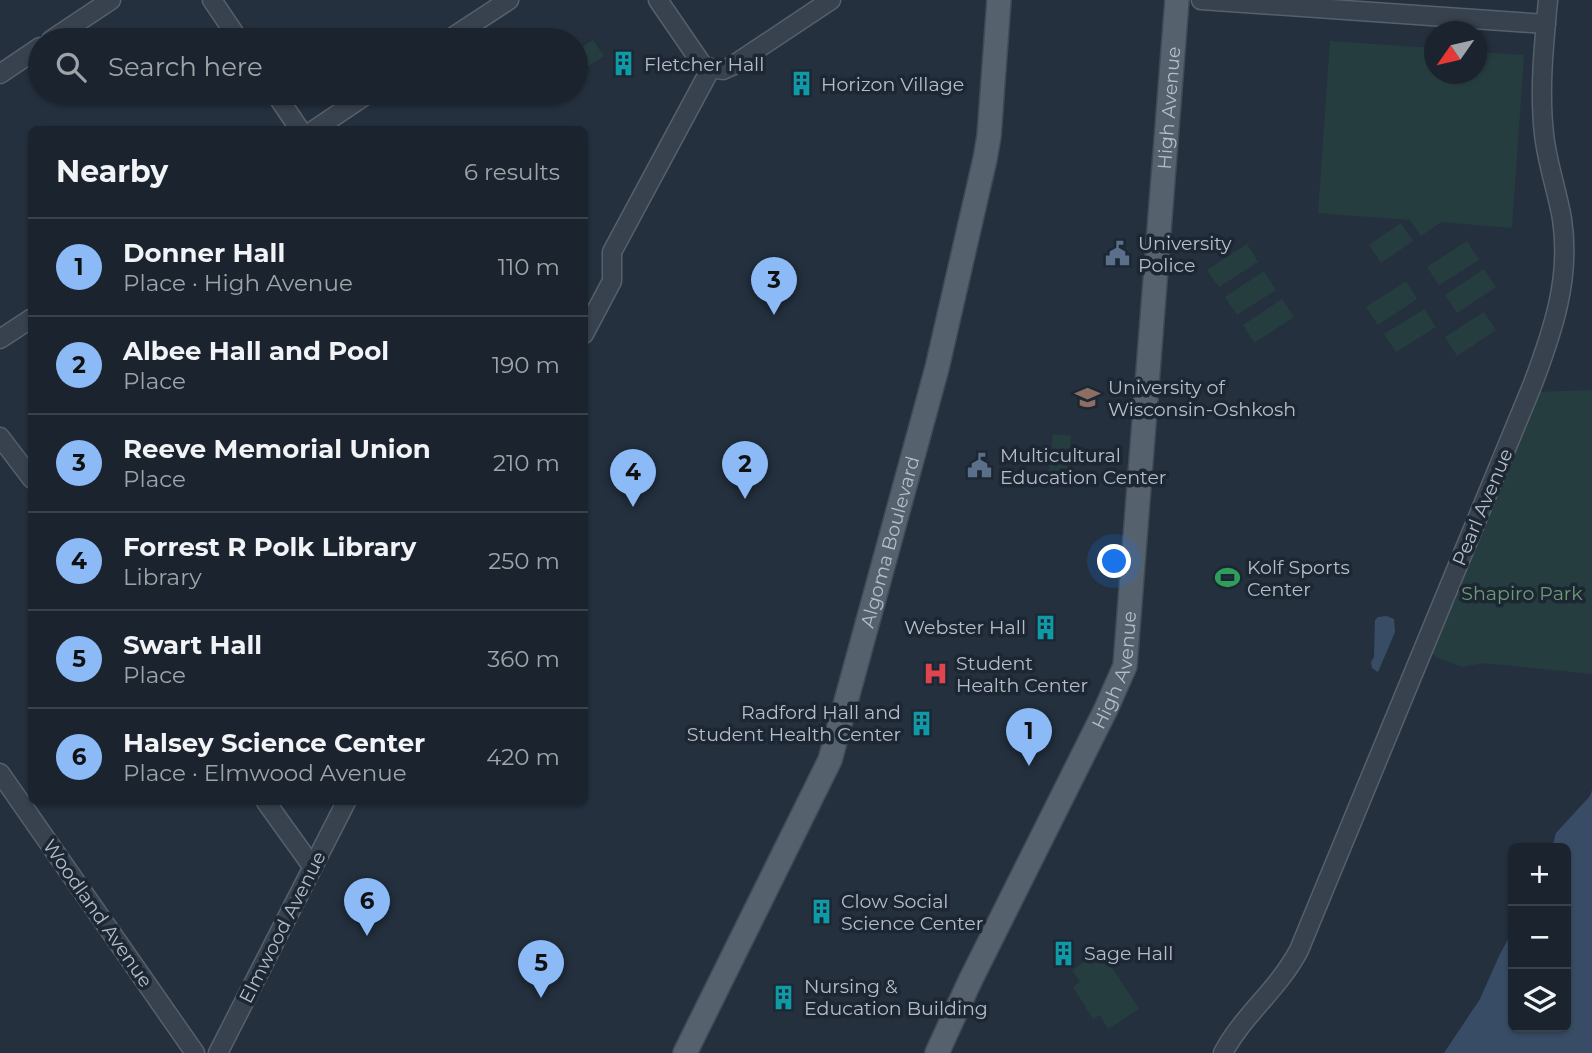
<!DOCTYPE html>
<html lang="en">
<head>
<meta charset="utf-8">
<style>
  :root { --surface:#1b242e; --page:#28303a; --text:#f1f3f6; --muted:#a0a4aa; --line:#39414a; --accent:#8bbaf7 }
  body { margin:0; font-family:Montserrat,sans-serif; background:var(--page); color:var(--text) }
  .controls { position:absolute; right:21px; bottom:21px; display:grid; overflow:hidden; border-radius:10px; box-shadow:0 2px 5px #0004 }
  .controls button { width:63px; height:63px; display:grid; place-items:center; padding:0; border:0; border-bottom:2px solid var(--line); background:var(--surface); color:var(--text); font:35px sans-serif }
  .compass { position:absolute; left:1424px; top:21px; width:63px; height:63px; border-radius:50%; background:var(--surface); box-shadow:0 2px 5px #0004; rotate:236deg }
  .you { position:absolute; left:1115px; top:562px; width:24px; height:24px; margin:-18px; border:5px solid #fff; border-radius:50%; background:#1a73e8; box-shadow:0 0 0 10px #1a73e833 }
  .badge { display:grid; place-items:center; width:46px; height:46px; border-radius:50%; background:var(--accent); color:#111; font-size:23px; font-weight:700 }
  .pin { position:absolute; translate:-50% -58px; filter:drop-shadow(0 2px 4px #0008) }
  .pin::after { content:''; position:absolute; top:37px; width:24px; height:21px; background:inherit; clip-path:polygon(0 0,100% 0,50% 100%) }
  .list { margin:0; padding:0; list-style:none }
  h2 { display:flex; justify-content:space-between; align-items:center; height:91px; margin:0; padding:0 28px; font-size:30px }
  h2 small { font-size:23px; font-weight:400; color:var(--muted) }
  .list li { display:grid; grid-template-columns:46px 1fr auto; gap:21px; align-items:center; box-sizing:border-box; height:98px; padding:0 28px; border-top:2px solid var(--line) }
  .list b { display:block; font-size:26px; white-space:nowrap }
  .list p { margin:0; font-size:23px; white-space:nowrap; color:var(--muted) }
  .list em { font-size:23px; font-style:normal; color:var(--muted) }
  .icon { flex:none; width:38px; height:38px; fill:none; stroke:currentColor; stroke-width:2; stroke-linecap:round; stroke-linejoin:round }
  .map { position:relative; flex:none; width:1592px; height:1053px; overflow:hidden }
  .search { position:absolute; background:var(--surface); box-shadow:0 2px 5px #0004; left:28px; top:28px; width:560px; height:77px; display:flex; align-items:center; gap:18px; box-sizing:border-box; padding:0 24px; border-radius:38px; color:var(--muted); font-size:26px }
  .panel { position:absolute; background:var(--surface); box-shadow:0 2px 5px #0004; left:28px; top:126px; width:560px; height:679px; border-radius:10px }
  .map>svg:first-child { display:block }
  .green { fill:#263d3f }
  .water { fill:#384d65 }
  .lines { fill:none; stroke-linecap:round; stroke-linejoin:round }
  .minor-casing { stroke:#56606c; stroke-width:21 }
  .major-casing { stroke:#414b57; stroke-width:26 }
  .minor { stroke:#38424e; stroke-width:18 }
  .major { stroke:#56616e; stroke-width:23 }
  .labels { text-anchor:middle; stroke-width:7; stroke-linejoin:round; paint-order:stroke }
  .poi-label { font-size:19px; fill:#b4bdc9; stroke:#1d2733; text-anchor:start }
  .street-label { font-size:19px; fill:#b4bdc9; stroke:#1d2733 }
  .park-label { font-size:19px; fill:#6c9a74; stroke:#1d2733 }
</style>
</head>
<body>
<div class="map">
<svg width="1592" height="1053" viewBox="0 0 1592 1053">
  <rect width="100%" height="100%" fill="#24303e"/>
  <!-- green -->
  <g class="green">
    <path d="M593 40 604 56 576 74V51Z"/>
    <path d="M1330 41 1434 48V74H1476L1477 52 1524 55 1512 228 1441 222 1421 236 1410 220 1318 213Z"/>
    <path d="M1401 223 1413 241 1381 263 1369 245Z"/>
    <path d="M1467 241 1479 260 1439 285 1427 267Z"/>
    <path d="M1247 244 1258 262 1219 287 1207 270Z"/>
    <path d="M1484 269 1496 287 1457 313 1445 295Z"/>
    <path d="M1264 271 1276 290 1237 315 1225 297Z"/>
    <path d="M1406 281 1417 299 1378 325 1366 307Z"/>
    <path d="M1282 299 1294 317 1254 343 1243 325Z"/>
    <path d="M1424 309 1436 327 1396 352 1384 334Z"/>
    <path d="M1484 312 1496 330 1457 356 1445 337Z"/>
    <path d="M1592 390V674L1483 663 1462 667 1438 658 1423 647 1538 392Z"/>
    <path d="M1053 434 1071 436 1068 473 1049 471Z"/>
    <path d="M1101 951 1139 1009 1108 1029 1100 1015 1093 1019 1073 987 1080 982 1072 970Z"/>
  </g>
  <!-- water -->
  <g class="water">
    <path d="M1387 616 1394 619 1395 632 1378 672 1372 668 1371 662 1374 657 1375 620 1378 617Z"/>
    <path d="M1592 790V1053H1444L1480 999 1500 954 1513 930V1027H1566V848H1552L1556 833 1590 796Z"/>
  </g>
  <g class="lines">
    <defs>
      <g id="minor">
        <path d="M212 0 239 40"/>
        <path d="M658 0 704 67 723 70 732 66 831 0"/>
        <path d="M1201 0 1546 24"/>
        <path d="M51 40 111 0"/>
        <path d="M448 40 509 0"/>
        <path d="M0 74 40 47"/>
        <path d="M275 93 300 130"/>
        <path d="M314 130 369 93"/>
        <path d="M584 334 612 281V252L711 68"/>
        <path d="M0 339 32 318"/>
        <path d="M0 437 32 479"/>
        <path d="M0 773 195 1053"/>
        <path d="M266 802 312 866"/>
        <path d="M218 1053 346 802"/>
        <path d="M1223 1053C1243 1015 1278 990 1299 950L1532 386C1553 331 1571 278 1562 219 1557 190 1547 163 1544 134 1539 90 1544 44 1548 0"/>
      </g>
      <g id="major">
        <path id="s1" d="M685 1053 830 760 937 368 985 159 989 136 999 0"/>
        <path id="s2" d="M937 1053 970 981 1106 709 1125 666 1177 0"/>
      </g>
    </defs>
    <!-- minor casing -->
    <use href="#minor" class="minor-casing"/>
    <!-- major casing -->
    <use href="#major" class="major-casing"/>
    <!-- minor -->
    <use href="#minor" class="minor"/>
    <!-- major -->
    <use href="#major" class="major"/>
  </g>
  <!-- icons -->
  <defs>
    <symbol id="building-bare" viewBox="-9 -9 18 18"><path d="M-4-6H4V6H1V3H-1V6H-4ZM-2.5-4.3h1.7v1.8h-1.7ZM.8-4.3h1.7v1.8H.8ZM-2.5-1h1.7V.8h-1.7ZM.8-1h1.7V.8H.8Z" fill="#0f9aa8" stroke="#1d2733" stroke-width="2.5" paint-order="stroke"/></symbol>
    <symbol id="civic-bare" viewBox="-9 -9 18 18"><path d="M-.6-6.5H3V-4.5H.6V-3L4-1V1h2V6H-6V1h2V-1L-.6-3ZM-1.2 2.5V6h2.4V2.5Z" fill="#5c6f8a" stroke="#1d2733" stroke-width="2.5" paint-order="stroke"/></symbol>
    <symbol id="university-bare" viewBox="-9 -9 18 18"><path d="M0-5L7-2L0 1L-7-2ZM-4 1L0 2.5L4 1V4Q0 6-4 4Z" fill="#8d6e63" stroke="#1d2733" stroke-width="2.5" paint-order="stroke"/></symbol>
    <symbol id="stadium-bare" viewBox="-9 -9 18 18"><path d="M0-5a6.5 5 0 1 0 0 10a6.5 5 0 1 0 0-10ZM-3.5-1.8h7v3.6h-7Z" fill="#2e9e5b" stroke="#1d2733" stroke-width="2.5" paint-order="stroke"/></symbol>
    <symbol id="hospital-bare" viewBox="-9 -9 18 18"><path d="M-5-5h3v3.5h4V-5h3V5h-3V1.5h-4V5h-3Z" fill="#e0444e" stroke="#1d2733" stroke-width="2.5" paint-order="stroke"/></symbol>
  </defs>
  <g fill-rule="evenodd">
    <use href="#building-bare" x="606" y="46" width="35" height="35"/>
    <use href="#building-bare" x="784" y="66" width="35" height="35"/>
    <use href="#civic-bare" x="1100" y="236" width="35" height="35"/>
    <use href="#university-bare" x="1070" y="380" width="35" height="35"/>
    <use href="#civic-bare" x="962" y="448" width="35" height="35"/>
    <use href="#stadium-bare" x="1210" y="560" width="35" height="35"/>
    <use href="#building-bare" x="1028" y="610" width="35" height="35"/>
    <use href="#hospital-bare" x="918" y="656" width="35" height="35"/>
    <use href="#building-bare" x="904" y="706" width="35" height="35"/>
    <use href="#building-bare" x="804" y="894" width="35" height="35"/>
    <use href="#building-bare" x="1046" y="936" width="35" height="35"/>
    <use href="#building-bare" x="766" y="980" width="35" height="35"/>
  </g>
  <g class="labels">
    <!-- poi labels -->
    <g class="poi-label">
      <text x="644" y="71">Fletcher Hall</text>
      <text x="821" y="91">Horizon Village</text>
      <text x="1138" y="250">University<tspan x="1138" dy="22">Police</tspan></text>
      <text x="1108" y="394">University of<tspan x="1108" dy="22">Wisconsin-Oshkosh</tspan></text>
      <text x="1000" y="462">Multicultural<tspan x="1000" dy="22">Education Center</tspan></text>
      <text x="1247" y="574">Kolf Sports<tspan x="1247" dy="22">Center</tspan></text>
      <text x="1026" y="634" text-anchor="end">Webster Hall</text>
      <text x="956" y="670">Student<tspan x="956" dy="22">Health Center</tspan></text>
      <text x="901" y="719" text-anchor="end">Radford Hall and<tspan x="901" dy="22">Student Health Center</tspan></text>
      <text x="841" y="908">Clow Social<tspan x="841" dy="22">Science Center</tspan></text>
      <text x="1084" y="960">Sage Hall</text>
      <text x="804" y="993">Nursing &amp;<tspan x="804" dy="22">Education Building</tspan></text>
    </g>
    <!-- street labels -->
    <g class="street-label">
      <text dy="7" stroke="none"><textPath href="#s2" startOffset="990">High Avenue</textPath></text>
      <text transform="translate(1482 507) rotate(-67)" y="7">Pearl Avenue</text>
      <text dy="7" stroke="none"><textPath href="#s1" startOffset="553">Algoma Boulevard</textPath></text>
      <text dy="7" stroke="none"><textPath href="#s2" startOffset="424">High Avenue</textPath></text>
      <text transform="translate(98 913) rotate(55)" y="7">Woodland Avenue</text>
      <text transform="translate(282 927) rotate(-63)" y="7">Elmwood Avenue</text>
    </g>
    <!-- park labels -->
    <g class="park-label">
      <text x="1522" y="600">Shapiro Park</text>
    </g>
  </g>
</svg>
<div class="controls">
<button>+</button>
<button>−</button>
<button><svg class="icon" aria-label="layers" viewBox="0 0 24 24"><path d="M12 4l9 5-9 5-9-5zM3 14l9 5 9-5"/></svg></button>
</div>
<svg class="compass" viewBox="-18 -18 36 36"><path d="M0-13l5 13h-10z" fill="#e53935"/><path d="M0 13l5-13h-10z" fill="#a0a4aa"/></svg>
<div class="you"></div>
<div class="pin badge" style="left:1029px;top:766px">1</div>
<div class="pin badge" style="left:745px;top:499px">2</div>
<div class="pin badge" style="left:774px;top:315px">3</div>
<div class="pin badge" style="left:633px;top:507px">4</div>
<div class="pin badge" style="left:541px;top:998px">5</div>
<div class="pin badge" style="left:367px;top:936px">6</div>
<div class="search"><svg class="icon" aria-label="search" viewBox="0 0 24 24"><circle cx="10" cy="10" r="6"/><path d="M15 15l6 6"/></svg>Search here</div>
<section class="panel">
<h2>Nearby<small>6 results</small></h2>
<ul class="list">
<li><span class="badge">1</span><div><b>Donner Hall</b><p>Place · High Avenue</p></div><em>110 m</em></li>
<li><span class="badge">2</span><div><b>Albee Hall and Pool</b><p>Place</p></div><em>190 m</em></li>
<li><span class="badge">3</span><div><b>Reeve Memorial Union</b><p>Place</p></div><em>210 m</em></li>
<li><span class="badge">4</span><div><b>Forrest R Polk Library</b><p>Library</p></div><em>250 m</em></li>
<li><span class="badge">5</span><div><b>Swart Hall</b><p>Place</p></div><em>360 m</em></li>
<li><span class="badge">6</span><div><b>Halsey Science Center</b><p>Place · Elmwood Avenue</p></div><em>420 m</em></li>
</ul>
</section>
</div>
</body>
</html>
